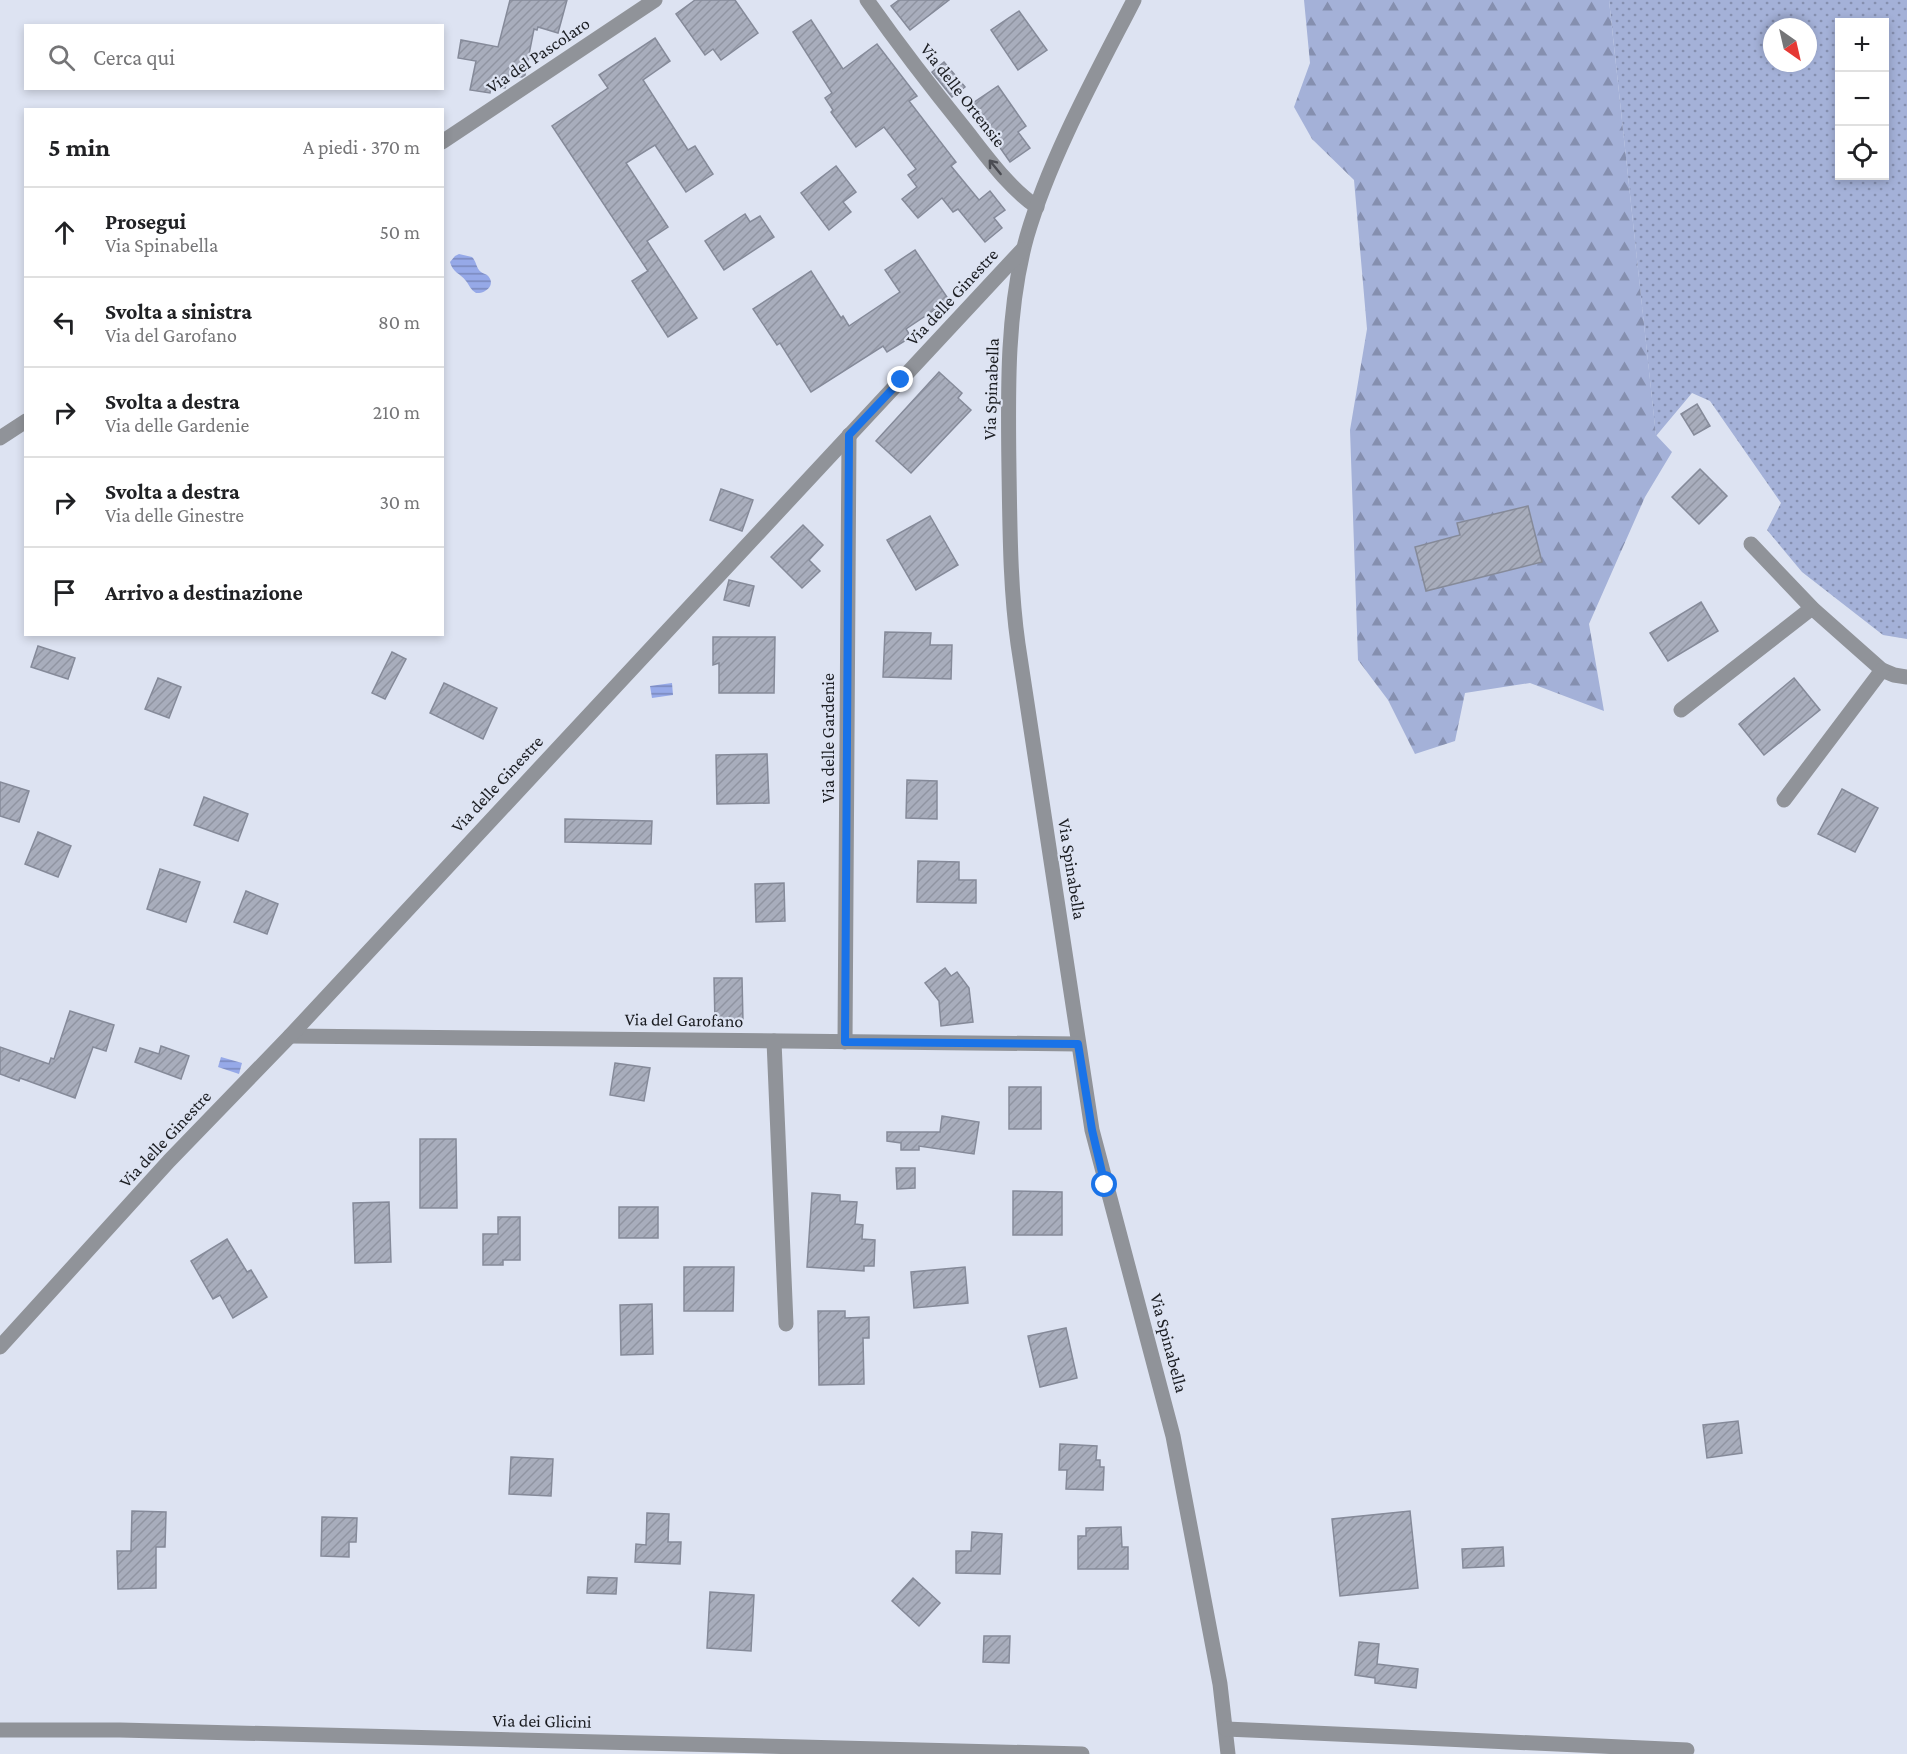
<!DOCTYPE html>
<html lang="it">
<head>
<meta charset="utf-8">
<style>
  :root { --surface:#fff; --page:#f6f6f6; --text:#202124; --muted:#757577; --line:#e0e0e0 }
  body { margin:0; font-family:"Crimson Pro",serif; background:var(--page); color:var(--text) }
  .controls { position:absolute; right:18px; top:18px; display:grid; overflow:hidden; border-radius:0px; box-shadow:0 3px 9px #0003 }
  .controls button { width:54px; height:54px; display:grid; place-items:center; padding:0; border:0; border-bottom:2px solid var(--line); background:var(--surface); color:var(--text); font:30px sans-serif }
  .compass { position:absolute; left:1763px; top:18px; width:54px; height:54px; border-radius:50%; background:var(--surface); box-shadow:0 3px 9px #0003; rotate:146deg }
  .stop { position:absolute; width:18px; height:18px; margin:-14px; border:4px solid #1a73e8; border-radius:50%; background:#fff }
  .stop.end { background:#1a73e8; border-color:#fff; box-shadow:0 2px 6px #0008 }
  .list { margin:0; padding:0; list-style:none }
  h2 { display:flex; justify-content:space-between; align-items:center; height:78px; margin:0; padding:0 24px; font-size:26px }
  h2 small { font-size:20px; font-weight:400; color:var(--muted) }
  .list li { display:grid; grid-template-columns:39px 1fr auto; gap:18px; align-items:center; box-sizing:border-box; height:90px; padding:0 24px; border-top:2px solid var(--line) }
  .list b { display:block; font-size:22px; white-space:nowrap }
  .list p { margin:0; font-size:20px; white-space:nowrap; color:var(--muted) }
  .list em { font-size:20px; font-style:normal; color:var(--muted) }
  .icon { flex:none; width:33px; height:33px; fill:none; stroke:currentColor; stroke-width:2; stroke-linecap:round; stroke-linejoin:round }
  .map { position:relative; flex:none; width:1907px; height:1754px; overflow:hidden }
  .search { position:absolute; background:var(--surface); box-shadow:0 3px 9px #0003; left:24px; top:24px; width:420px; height:66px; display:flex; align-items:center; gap:15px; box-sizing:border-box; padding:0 21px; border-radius:0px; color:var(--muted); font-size:22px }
  .panel { position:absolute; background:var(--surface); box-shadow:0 3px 9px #0003; left:24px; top:108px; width:420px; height:528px; border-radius:0px }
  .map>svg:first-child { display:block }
  .grass { fill:url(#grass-dots); fill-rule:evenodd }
  .forest { fill:url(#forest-firs) }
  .water { fill:url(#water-rules) }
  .building { fill:url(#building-hatch); stroke:#858a99; stroke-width:1.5 }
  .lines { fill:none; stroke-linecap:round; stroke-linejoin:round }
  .minor { stroke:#909399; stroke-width:15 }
  .oneway { stroke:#4a4c52 }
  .route { stroke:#1a73e8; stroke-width:8 }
  .labels { text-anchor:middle; stroke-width:4.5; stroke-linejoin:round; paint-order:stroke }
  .street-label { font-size:18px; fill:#1b1d22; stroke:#dde3f2 }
</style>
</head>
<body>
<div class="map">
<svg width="1907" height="1754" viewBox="0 0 1907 1754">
  <defs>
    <pattern id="grass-dots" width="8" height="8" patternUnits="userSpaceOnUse" patternTransform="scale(1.5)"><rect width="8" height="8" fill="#a4b1d8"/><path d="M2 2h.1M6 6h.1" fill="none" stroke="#858faf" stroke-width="1.8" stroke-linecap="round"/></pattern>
    <pattern id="forest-firs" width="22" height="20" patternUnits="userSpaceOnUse" patternTransform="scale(1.5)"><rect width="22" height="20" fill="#a4b1d8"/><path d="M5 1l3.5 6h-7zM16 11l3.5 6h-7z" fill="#858faf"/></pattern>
    <pattern id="water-rules" width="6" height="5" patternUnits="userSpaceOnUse" patternTransform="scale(1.5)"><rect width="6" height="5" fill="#96a9e8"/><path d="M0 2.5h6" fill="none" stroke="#7a89bc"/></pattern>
    <pattern id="building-hatch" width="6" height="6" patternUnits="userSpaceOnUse" patternTransform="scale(1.5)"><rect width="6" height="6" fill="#a8adbc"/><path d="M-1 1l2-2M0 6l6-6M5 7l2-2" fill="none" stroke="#9094a1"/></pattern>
  </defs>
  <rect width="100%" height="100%" fill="#dde3f2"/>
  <!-- grass -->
  <path class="grass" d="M1609 0H1907V639L1883 635 1802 572 1767 530 1781 503 1710 401 1692 393 1656 436ZM1840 22H1884V176H1840ZM1772 27H1808V63H1772Z"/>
  <!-- forest -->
  <path class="forest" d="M1304 0H1609L1656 435 1672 452 1645 497 1589 624 1604 711 1530 683 1465 693 1455 741 1415 754 1388 700 1358 660 1350 430 1367 329 1354 180 1312 139 1294 107 1310 63Z"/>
  <!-- water -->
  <g class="water">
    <path d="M459 254 472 257C476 261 476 266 479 270 480 272 485 274 487 275 497 284 486 294 476 293 470 289 470 286 466 281 460 273 453 273 450 262L455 256Z"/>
    <path d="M672 683 673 695 652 698 650 686Z"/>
    <path d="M221 1057 242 1063 239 1074 218 1067Z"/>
  </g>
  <!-- building -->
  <g class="building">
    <path d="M510 0H567L558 33 538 27 537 30 534 29 525 75 522 77 509 75 505 88 491 86 490 93 470 90 476 61 458 58 461 40 498 47Z"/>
    <path d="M695 0H735L758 33 721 60 713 49 705 55 676 14Z"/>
    <path d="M899 0H949L910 30 891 6Z"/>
    <path d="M1019 11 1047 50 1018 70 991 30Z"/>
    <path d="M811 20 843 69 877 44 917 96 909 101 956 162 951 166 979 200 990 191 1005 210 994 218 1002 228 985 242 958 209 953 212 942 198 918 218 902 199 917 187 908 175 916 169 884 127 856 147 831 112 833 110 825 98 832 93 793 32Z"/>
    <path d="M655 38 670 61 643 80 688 150 695 146 713 174 686 192 655 145 626 163 668 227 647 241 697 318 668 337 632 281 648 271 552 126 608 88 599 75Z"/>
    <path d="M944 62 965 87 952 97 932 72Z"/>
    <path d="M998 86 1026 126 1018 132 1030 148 1010 162 970 105Z"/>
    <path d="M836 166 856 192 843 202 851 212 829 230 801 193Z"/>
    <path d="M745 214 750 222 760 216 774 237 724 270 705 241Z"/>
    <path d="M915 250 949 300 906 329 911 337 887 352 883 346 811 392 780 343 777 345 753 309 811 271 841 318 843 316 849 326 900 292 885 270Z"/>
    <path d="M939 372 962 393 958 398 971 410 911 473 876 441Z"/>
    <path d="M1697 404 1710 426 1694 435 1681 414Z"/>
    <path d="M1700 469 1727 496 1699 524 1672 497Z"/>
    <path d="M721 489 753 500 742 531 710 520Z"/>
    <path d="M1528 506 1542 562 1426 591 1415 547 1460 535 1457 523Z"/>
    <path d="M930 516 958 565 916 590 887 540Z"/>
    <path d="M803 525 823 545 809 560 820 571 802 588 771 557Z"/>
    <path d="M729 580 754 586 749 606 724 600Z"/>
    <path d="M1701 602 1718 631 1668 661 1650 633Z"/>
    <path d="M885 632 931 633 930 645H952L951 679 883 677Z"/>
    <path d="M713 637H775L774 693H719V663L713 665Z"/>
    <path d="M38 646 75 658 68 679 31 667Z"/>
    <path d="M392 652 406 659 385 699 372 693Z"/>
    <path d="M158 678 181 687 169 718 145 709Z"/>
    <path d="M1794 678 1820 710 1764 755 1739 724Z"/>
    <path d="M444 683 497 708 483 739 430 713Z"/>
    <path d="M767 754 769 803 717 804 716 755Z"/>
    <path d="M907 780 937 781V819L906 818Z"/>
    <path d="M0 782 29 791 19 822 0 816Z"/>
    <path d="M1842 789 1878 808 1855 852 1818 834Z"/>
    <path d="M204 797 248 814 238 841 194 825Z"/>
    <path d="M565 819 652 821 651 844 565 842Z"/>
    <path d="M38 832 71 846 58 877 25 864Z"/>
    <path d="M918 861 959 862V880H976V903L917 902Z"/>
    <path d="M160 869 200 882 186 922 147 909Z"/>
    <path d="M784 883 785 921 756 922 755 884Z"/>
    <path d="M246 891 278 904 267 934 234 922Z"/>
    <path d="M945 968 951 976 957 972 969 988 973 1022 941 1026 939 1001 925 983Z"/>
    <path d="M714 978H742L743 1022 715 1023Z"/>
    <path d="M70 1011 114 1025 106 1051 93 1047 75 1098 20 1078 19 1081 0 1074V1047L49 1064 51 1058 54 1059Z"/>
    <path d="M161 1046 189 1056 181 1079 135 1062 140 1048 159 1054Z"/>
    <path d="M615 1063 650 1068 644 1101 610 1095Z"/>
    <rect x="1009" y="1087" width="32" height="42"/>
    <path d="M942 1116 979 1122 974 1154 919 1146V1150H901V1143L887 1141V1132H940Z"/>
    <path d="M420 1139H456L457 1208H420Z"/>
    <path d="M896 1168H915V1188L897 1189Z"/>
    <path d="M1013 1191 1062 1192V1235H1013Z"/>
    <path d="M812 1193 840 1195V1201L857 1202 855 1224 863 1225 862 1239 875 1240 874 1266H864V1271L807 1267Z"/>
    <path d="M389 1202 391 1262 355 1263 353 1203Z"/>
    <rect x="619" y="1207" width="39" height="31"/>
    <path d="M498 1217H520V1260H503V1265H483V1234H498Z"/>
    <path d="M227 1239 247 1272 251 1270 267 1297 233 1318 220 1295 213 1299 191 1261Z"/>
    <path d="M684 1267H734L733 1311H684Z"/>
    <path d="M965 1267 968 1303 914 1308 911 1272Z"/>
    <path d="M652 1304 653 1354 621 1355 620 1305Z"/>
    <path d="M818 1311H845V1318L869 1317V1338H863L864 1384 819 1385Z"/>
    <path d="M1066 1328 1077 1378 1040 1387 1028 1336Z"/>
    <path d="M1738 1421 1742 1453 1707 1458 1703 1425Z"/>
    <path d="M1060 1444 1097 1446 1096 1460H1100V1467H1104L1103 1490 1066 1489 1067 1470H1059Z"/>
    <path d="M511 1457 553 1459 551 1496 509 1494Z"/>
    <path d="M132 1511 166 1512 165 1547H156V1588L118 1589 117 1551H131Z"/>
    <path d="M1410 1511 1418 1588 1340 1596 1332 1519Z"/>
    <path d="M647 1513 669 1514 668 1542H681L680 1564 635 1562 636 1544 646 1545Z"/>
    <path d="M322 1517 357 1518 356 1542H349V1557L321 1556Z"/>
    <path d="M1121 1527 1122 1547H1128V1569H1078V1536H1086V1528Z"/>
    <path d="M972 1532 1002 1534 1000 1574 956 1573V1551H971Z"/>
    <path d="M1503 1547 1504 1566 1463 1568 1462 1549Z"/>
    <path d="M588 1577 617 1578 616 1594 587 1593Z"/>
    <path d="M913 1578 940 1603 919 1626 892 1601Z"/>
    <path d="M710 1592 754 1595 751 1651 707 1648Z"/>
    <path d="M984 1636H1010L1009 1663 983 1662Z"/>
    <path d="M1359 1642 1379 1644 1377 1664 1418 1669 1416 1688 1375 1683V1678L1355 1675Z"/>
  </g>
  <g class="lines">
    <!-- minor -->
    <g class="minor">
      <path d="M867 0C898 44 931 87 965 129 987 157 1008 187 1037 207"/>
      <path d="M1134 0C1096 74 1050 157 1027 236 1006 311 1008 395 1009 471 1010 529 1010 587 1018 644L1092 1130 1173 1436 1220 1684 1228 1754"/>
      <path d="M442 142 655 0"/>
      <path d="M0 438 26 421"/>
      <path d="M1751 544 1812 608 1882 670 1894 675 1907 677"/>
      <path d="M1681 710 1812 608"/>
      <path d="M1784 800 1882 670"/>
      <path d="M290 1036 1078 1044"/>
      <path d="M774 1041 786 1324"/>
      <path d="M845 1042 849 435"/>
      <path d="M0 1347 169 1161 290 1036 1022 250"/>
      <path d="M1226 1729 1687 1750"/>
      <path d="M0 1730H120L1082 1754"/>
    </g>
  </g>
  <!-- one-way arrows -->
  <defs><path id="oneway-shaft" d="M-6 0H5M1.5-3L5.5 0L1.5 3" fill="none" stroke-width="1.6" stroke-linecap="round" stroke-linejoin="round" transform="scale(1.5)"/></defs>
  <use class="oneway" href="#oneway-shaft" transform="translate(995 167) rotate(-129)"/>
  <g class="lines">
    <!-- route -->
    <path class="route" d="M901 380 849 435 845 1042 1078 1044 1092 1130 1105 1185"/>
  </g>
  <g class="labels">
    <!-- street labels -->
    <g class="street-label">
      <text transform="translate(538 55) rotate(-34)" y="6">Via del Pascolaro</text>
      <text transform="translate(963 95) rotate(52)" y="6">Via delle Ortensie</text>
      <text transform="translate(952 297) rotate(-47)" y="6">Via delle Ginestre</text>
      <text transform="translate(991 389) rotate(-88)" y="6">Via Spinabella</text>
      <text transform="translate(828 738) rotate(-90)" y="6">Via delle Gardenie</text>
      <text transform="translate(497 784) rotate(-47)" y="6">Via delle Ginestre</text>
      <text transform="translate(1072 869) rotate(81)" y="6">Via Spinabella</text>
      <text transform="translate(684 1020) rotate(1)" y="6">Via del Garofano</text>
      <text transform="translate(165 1139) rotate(-47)" y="6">Via delle Ginestre</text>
      <text transform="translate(1169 1343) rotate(75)" y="6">Via Spinabella</text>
      <text transform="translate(542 1721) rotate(1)" y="6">Via dei Glicini</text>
    </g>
  </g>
</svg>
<div class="controls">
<button>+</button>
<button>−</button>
<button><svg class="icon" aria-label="locate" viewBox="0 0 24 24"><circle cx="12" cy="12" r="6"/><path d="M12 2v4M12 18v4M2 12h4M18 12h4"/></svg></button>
</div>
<svg class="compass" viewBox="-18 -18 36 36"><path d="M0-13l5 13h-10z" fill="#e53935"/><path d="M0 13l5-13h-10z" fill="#757577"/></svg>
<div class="stop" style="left:1105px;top:1185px"></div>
<div class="stop end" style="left:901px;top:380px"></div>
<div class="search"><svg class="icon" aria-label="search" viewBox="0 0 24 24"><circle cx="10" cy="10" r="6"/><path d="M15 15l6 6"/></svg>Cerca qui</div>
<section class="panel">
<h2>5 min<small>A piedi · 370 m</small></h2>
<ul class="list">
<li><svg class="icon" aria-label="ahead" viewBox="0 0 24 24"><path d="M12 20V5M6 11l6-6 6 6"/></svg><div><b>Prosegui</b><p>Via Spinabella</p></div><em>50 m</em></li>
<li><svg class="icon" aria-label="left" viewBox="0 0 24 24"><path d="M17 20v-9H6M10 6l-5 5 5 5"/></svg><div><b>Svolta a sinistra</b><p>Via del Garofano</p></div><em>80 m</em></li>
<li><svg class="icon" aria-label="right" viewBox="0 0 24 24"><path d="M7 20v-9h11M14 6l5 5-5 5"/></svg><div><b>Svolta a destra</b><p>Via delle Gardenie</p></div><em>210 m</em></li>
<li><svg class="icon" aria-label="right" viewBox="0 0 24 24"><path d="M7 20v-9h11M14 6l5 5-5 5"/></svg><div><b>Svolta a destra</b><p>Via delle Ginestre</p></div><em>30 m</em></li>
<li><svg class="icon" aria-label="arrive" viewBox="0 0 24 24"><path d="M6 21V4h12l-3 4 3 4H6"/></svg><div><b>Arrivo a destinazione</b></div></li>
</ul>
</section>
</div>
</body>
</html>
